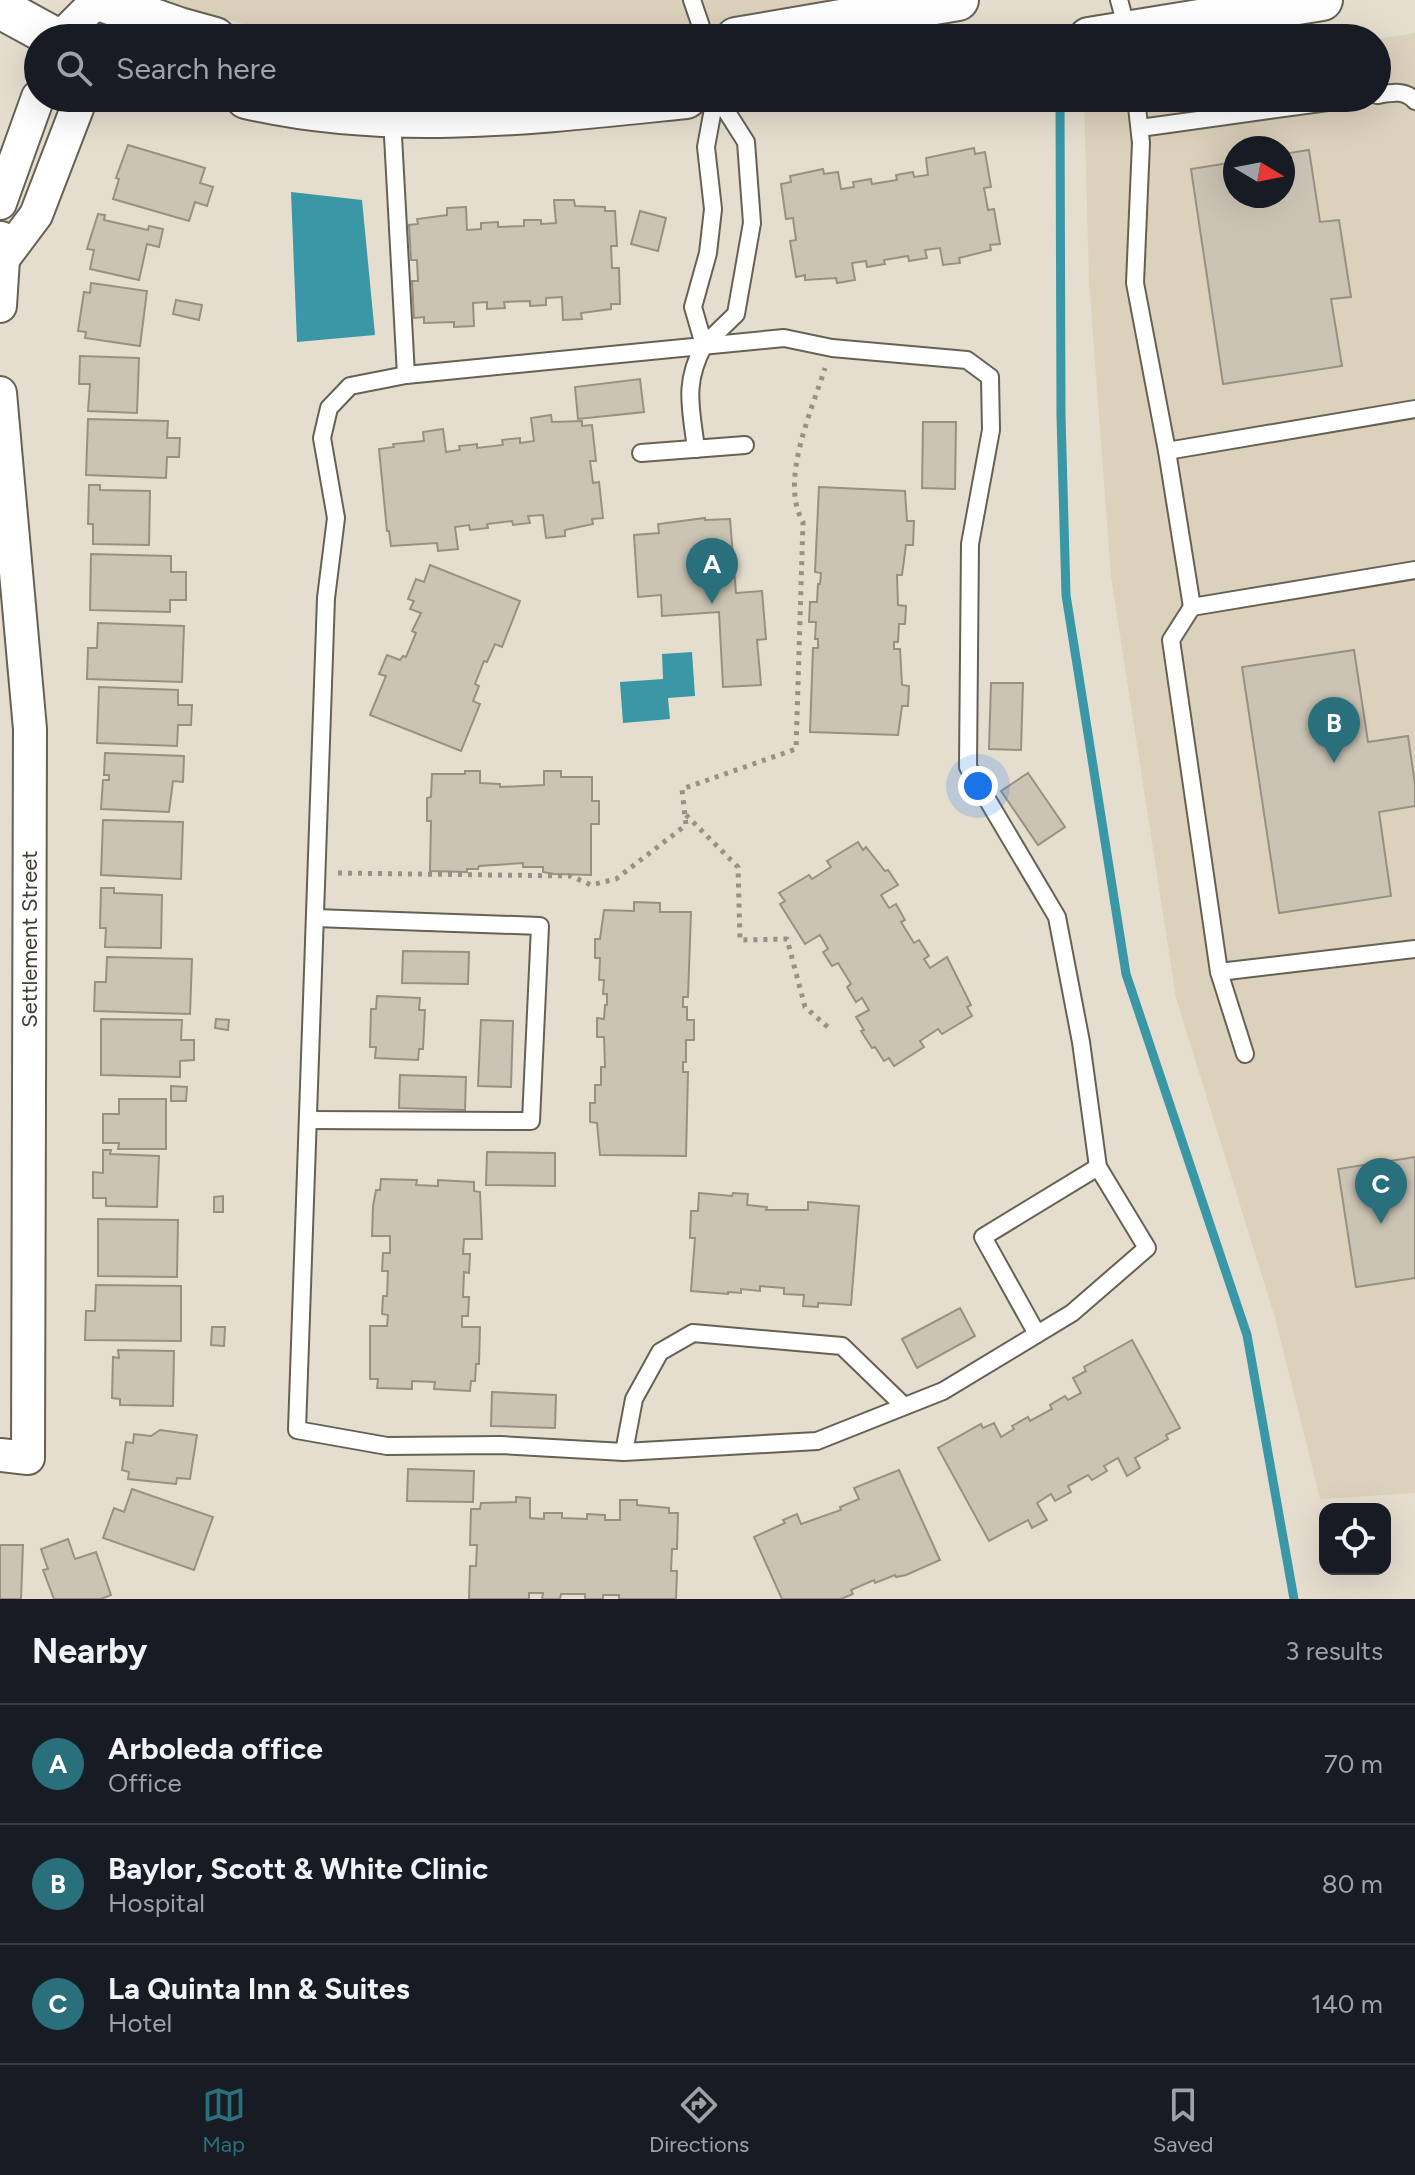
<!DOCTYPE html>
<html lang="en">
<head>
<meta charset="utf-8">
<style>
  :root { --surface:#171b24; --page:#20242c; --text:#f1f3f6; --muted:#9ea1a6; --line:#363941; --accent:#29707c }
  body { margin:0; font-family:Figtree,sans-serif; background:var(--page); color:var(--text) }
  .controls { position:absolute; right:24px; bottom:24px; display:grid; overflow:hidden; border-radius:16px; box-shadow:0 8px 32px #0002 }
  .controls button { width:72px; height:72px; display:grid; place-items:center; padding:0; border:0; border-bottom:2px solid var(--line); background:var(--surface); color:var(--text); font:40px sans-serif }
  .compass { position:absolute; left:1223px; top:136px; width:72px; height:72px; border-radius:50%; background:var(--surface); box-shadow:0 8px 32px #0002; rotate:100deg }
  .you { position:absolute; left:978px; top:786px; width:28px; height:28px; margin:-20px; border:6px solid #fff; border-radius:50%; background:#1a73e8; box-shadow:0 0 0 12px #1a73e833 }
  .badge { display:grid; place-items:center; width:52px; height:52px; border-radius:50%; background:var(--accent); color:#fff; font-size:26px; font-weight:700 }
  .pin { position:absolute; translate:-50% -66px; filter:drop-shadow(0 2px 4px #0008) }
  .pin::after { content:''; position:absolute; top:42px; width:28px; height:24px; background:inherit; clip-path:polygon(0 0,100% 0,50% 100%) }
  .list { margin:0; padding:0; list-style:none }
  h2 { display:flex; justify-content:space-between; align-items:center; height:104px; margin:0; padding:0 32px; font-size:34px }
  h2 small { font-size:26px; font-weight:400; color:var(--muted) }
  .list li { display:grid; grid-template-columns:52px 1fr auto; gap:24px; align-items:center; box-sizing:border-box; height:120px; padding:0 32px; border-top:2px solid var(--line) }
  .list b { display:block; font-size:30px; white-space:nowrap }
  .list p { margin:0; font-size:26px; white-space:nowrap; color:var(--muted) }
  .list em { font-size:26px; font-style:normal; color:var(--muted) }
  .icon { flex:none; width:44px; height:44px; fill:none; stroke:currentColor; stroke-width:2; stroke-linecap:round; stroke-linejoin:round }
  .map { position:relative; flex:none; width:1415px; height:1599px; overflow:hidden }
  .search { position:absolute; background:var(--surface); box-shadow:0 8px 32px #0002; left:24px; right:24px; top:24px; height:88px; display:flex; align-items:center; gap:20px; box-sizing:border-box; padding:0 28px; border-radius:44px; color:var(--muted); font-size:30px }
  .sheet { height:464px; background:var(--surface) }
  nav { display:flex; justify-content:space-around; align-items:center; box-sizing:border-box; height:112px; border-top:2px solid var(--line); background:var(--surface); font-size:22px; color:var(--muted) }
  nav a { display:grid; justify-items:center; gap:4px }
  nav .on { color:var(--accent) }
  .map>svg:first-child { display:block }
  .built { fill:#dcd1bb; fill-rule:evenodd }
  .water { fill:#3a97a6 }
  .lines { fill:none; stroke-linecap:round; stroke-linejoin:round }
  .stream { stroke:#3a97a6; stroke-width:9 }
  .building { fill:#cbc4b5; stroke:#989183; stroke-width:2 }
  .service-casing { stroke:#676154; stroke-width:20 }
  .minor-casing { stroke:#676154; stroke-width:36 }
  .tertiary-casing { stroke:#676154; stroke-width:44 }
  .path { stroke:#979287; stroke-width:5; stroke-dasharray:4 6; stroke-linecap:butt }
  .service { stroke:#fff; stroke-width:16 }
  .minor { stroke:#fff; stroke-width:32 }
  .tertiary { stroke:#fff; stroke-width:40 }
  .labels { text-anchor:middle; stroke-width:7; stroke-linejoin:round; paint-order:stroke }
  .street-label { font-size:22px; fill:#403d37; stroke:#fff }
</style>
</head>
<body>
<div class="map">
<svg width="1415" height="1599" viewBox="0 0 1415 1599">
  <rect width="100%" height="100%" fill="#e5decf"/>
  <!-- built -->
  <g class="built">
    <path d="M161 0H867L725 38H377L258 28Z"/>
    <path d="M1415 33V1493L1320 1499 1275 1318 1176 998 1111 577 1089 281 1084 98H1377V39ZM1235 148H1283V196H1235Z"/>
  </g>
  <!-- water -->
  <g class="water">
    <path d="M291 192 362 200 375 335 297 342Z"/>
    <path d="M692 652 695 696 668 698 670 719 623 723 620 682 663 679 662 654Z"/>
  </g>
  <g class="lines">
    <!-- stream -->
    <path class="stream" d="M1060 98 1061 416 1066 595 1126 974 1247 1335 1294 1599"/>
  </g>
  <!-- building -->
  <g class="building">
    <path d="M128 145 205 168 200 183 213 187 207 206 195 202 189 221 113 199 119 179 116 178Z"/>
    <path d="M974 148 975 154 985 152 991 187 984 188 988 210 994 209 1000 244 990 245 991 250 959 258 960 263 943 265 940 248 925 250 927 258 909 261 908 256 884 260 885 264 867 267 866 261 852 263 855 280 837 283 836 278 805 280V275L796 277 790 241 796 240 793 218 786 219 781 184 791 182 790 176 823 169 824 174 838 172 841 189 854 187 853 182 871 179 872 184 897 180 896 175 913 172 914 177 928 175 926 158Z"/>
    <path d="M1309 150 1320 222 1339 220 1351 297 1331 299 1342 366 1223 384 1191 169 1235 162V196H1283V154Z"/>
    <path d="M554 200H574L575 206 605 207V211H615L617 246H611L612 268H619L620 304H611V309L581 313 582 319 563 320 562 297 546 298V305L530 306V301L504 302 505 308 487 309V302L473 303 474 326 454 327V322L424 323V317L414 318 412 281H418L417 260H411L409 225 418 224 417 219 447 215V208L466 207 467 230 481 229V223L498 222V227L524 226V220H541V224L556 223Z"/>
    <path d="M640 211 666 218 658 251 631 244Z"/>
    <path d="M98 214 105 215 104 220 148 230 149 226 163 229 159 247 147 244 139 280 90 269 94 250 87 249Z"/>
    <path d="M91 283 147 291 140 346 85 338 86 332 78 331 84 292 90 293Z"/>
    <path d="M176 300 202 305 199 320 173 314Z"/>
    <path d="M80 356 139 358 137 413 88 411 90 384H79Z"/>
    <path d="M640 379 644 412 578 419 575 387Z"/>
    <path d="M551 415 552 422 582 421V426L592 425 596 461H590L593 483 599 482 603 518 592 519 593 524 565 530V536L546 538 543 515 528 516 530 523 513 525 512 521 487 524 488 528 470 530 469 525 455 527 458 549 438 551 437 543 391 546 389 531H387L379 449 394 447 393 444 424 441 423 432 443 429 446 452 460 450 459 446 477 444V448L503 445 502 440 520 438V443L534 441 531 418Z"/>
    <path d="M88 419 168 421 167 438H180L179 457H167L166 478 86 475Z"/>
    <path d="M923 422H956L955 489 922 488Z"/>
    <path d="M89 485H100V490L150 491 149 545 93 544V524H88Z"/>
    <path d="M819 487 905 491 907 521H914L913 545H906L902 575H897L898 605 906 606 905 624H899L898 642H894V649H900L902 685 909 686 908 706H902L898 735 810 732 813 648H818V639H815L816 622H809L810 602H817L818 584H820L821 573 815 572Z"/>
    <path d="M705 518V520L730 519 736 593 762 591 766 639 757 640 761 685 723 687 719 612 662 616 661 595 638 597 634 535 659 533 658 524Z"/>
    <path d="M91 554 171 556V572H186V600H170V612L90 610Z"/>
    <path d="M430 565 520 601 502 647 495 644 487 662 484 661 475 684 479 686 473 701 480 704 461 751 370 715 386 676 379 674 387 655 400 660 403 656 406 657 416 633 412 631 421 613 410 609 414 601 408 599 416 579 424 582Z"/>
    <path d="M98 623 184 626 182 682 87 679 88 648H97Z"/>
    <path d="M1354 650 1368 742 1408 736 1415 784V806L1379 812 1391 896 1279 913 1242 667Z"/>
    <path d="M991 683H1023L1021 750 989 749Z"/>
    <path d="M99 687 178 690V705H192L191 725H178L177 746 97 743Z"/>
    <path d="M105 753 184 756 183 782 173 781 169 812 101 809 103 780H109V775H104Z"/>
    <path d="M465 771H480V783L500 784V787L544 785V771H561V777H592V801H599V824H591V875L554 874 543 872V867H523V863L479 866 478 869H467V872L430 871 431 821H427V798L431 797 432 774H465Z"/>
    <path d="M1028 773 1065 827 1038 845 1001 791Z"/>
    <path d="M103 820 183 822 181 879 101 875Z"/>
    <path d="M858 842 863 850 866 847 885 871 888 870 898 885 881 895 889 908 896 904 905 920 901 922 914 943 919 940 929 956 924 959 930 968 947 957 971 1005 967 1007 972 1016 942 1034 938 1029 920 1041 924 1047 894 1066 889 1058 884 1061 875 1047 872 1048 861 1031 864 1030 856 1017 869 1010 862 998 856 1002 847 987 851 984 838 963 832 966 823 952 828 949 820 935 805 944 780 904 785 901 779 893 809 875 812 879 831 867 827 861Z"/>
    <path d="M101 888H114V893L162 895 161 948 105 947 106 928H100Z"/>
    <path d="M634 902 660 903V912H691L688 997H683V1007H687V1020H694V1040H686V1062H683V1072H688L686 1156 600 1155 597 1123 590 1122V1103H595V1085H601V1067H605L604 1037H597V1018L604 1019 605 1005H607V994H603L604 980H599L600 958H595V939H600L604 910 634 911Z"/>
    <path d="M403 951 469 952 468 984 402 983Z"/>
    <path d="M107 957 192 959 190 1014 94 1011 95 982H106Z"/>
    <path d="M377 996 420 998 419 1010H425L423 1049H419L418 1060 375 1058 376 1047H370L371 1009H376Z"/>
    <path d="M101 1019 182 1020 181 1040H194V1060L180 1061V1077L101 1075Z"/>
    <path d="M216 1019 229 1020 228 1030 215 1028Z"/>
    <path d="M481 1020 513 1021 511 1087 478 1086Z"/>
    <path d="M400 1075 466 1077 465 1110 399 1108Z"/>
    <path d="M171 1086 187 1087 186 1101H171Z"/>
    <path d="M119 1099H166V1149H118L119 1143H103V1114H119Z"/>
    <path d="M103 1150H111L110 1154 159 1156 157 1207 106 1206V1198H93V1172L103 1173Z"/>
    <path d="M487 1152 555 1153V1186L486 1185Z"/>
    <path d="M1415 1157V1278L1356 1287 1338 1169Z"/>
    <path d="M381 1179 417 1180 416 1185 438 1186V1180L474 1182V1191L480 1192 482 1239H464L463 1254H470L469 1273 464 1272 463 1297H469L468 1316H462V1327H480L479 1364H476L475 1381H471L470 1391 434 1389 435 1382 412 1381V1389L377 1388 378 1379H370V1326H387L388 1315 382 1314 383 1296H387L388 1271H382L383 1253H390V1236H372L373 1206 376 1190H380Z"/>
    <path d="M699 1193 732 1196 733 1193 748 1194 747 1205 767 1207 766 1210H808V1202L859 1206 851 1305 818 1303V1307L803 1306 804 1295 784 1294V1288L760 1286V1291L741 1289V1293L728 1292V1294L691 1291 695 1238H690L691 1211H698Z"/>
    <path d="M223 1196V1212H214V1197Z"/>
    <path d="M98 1219 178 1220 177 1277 98 1276Z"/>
    <path d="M96 1285 181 1286V1341L85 1340 86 1311H95Z"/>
    <path d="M960 1308 975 1336 917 1368 902 1339Z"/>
    <path d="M212 1327H225L224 1346 211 1345Z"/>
    <path d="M1132 1340 1180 1428 1166 1435 1168 1439 1135 1458 1140 1468 1127 1476 1118 1458 1104 1466 1107 1471 1092 1480 1088 1475 1068 1486 1071 1492 1055 1501 1051 1494 1037 1503 1047 1520 1032 1528 1028 1520 989 1541 938 1448 981 1424 983 1428 994 1423 1001 1437 1014 1429 1012 1426 1028 1417 1030 1421 1052 1409 1050 1405 1065 1396 1068 1400 1081 1393 1073 1378 1086 1371 1084 1367Z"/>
    <path d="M118 1350 174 1351 173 1406 120 1405V1399L112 1398 113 1357 119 1358Z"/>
    <path d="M492 1392 556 1395 555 1428 491 1426Z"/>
    <path d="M160 1430 197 1435 190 1479 177 1478 176 1484 128 1479 129 1472 122 1470 126 1442 133 1443 134 1434 151 1436Z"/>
    <path d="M408 1469 474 1471 473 1502 407 1501Z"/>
    <path d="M899 1470 940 1560 906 1575 896 1577 895 1575 875 1583 874 1580 851 1590 853 1594 841 1599H782L754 1537 785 1523 783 1520 797 1514 801 1524 841 1510 840 1507 859 1499 854 1488Z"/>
    <path d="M132 1489 213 1517 194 1570 103 1538 114 1508 124 1512Z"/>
    <path d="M516 1497 530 1498V1518L544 1519V1513H562V1518L587 1519V1514L605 1515V1520H620V1500H637V1505L669 1508V1513H678L677 1549H672L671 1571H677L676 1599H619V1595H603V1599H585V1594H561L560 1599H542L543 1593H529V1599H469L470 1566H476L477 1545H470L471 1509H480L481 1503 516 1502Z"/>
    <path d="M68 1539 75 1559 96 1552 111 1595 101 1599H54L43 1570 48 1569 41 1549Z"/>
    <path d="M0 1545H23L21 1599H0Z"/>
  </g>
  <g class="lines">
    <defs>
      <g id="service">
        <path d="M692 0 705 38"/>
        <path d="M1119 0 1128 32"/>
        <path d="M1377 95C1390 93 1405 89 1415 101"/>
        <path d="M715 98 706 147 713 209 708 253 693 307 704 345 736 314 752 223 746 142 718 98"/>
        <path d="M1136 98 1141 143 1135 283 1167 451 1192 607 1415 570"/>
        <path d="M392 118 406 375"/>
        <path d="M1140 128 1357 98"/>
        <path d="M784 338 832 348 967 360 990 377 991 430 970 544 968 767 1057 917 1081 1042 1098 1167 1147 1248 1072 1313 943 1391 817 1441 624 1452 501 1445 387 1446 297 1430 326 598 336 518 322 438 329 408 350 386 406 375Z"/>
        <path d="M696 449C691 407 683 384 704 345"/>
        <path d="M1167 451 1415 409"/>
        <path d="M641 453 745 445"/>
        <path d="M1192 607 1171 640 1219 972 1415 949"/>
        <path d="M1219 972 1245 1054"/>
        <path d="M308 1120 531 1121 540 926 315 918"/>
        <path d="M1037 1334 983 1237 1098 1167"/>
        <path d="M624 1452 634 1399 660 1352 693 1333 842 1346 904 1406"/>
      </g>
      <g id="minor">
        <path d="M60 38 98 0"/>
        <path d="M0 203 38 97"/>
        <path d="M3 259 36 215 81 98"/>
        <path d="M0 306 3 259 1 238"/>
        <path d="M0 393 30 729 28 1458 0 1455"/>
      </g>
      <g id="tertiary">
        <path d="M99 0 179 28 215 38"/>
        <path d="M0 8 55 38"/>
        <path d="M736 38 958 0"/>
        <path d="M1089 38 1322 0"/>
        <path d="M246 98C391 132 540 113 686 98"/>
      </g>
    </defs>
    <!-- service casing -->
    <use href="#service" class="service-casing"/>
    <!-- minor casing -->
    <use href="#minor" class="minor-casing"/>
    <!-- tertiary casing -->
    <use href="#tertiary" class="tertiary-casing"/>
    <!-- path -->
    <g class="path">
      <path d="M686 815 738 867 740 940 787 939 805 1007 830 1029"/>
      <path d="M338 873 571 876 591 885 616 879 686 825 682 789 796 749 803 522C779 481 812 410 825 368"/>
    </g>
    <!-- service -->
    <use href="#service" class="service"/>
    <!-- minor -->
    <use href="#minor" class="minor"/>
    <!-- tertiary -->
    <use href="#tertiary" class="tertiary"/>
  </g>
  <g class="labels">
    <!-- street labels -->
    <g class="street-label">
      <text transform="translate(29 939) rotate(-90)" y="8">Settlement Street</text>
    </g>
  </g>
</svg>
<div class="controls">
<button><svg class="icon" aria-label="locate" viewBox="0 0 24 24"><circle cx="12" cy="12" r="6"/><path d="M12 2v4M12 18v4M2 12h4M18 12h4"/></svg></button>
</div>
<svg class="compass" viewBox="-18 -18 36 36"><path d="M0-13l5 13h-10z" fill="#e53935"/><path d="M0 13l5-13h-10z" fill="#9ea1a6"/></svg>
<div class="you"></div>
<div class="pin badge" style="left:712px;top:604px">A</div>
<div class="pin badge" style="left:1334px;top:763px">B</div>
<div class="pin badge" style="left:1381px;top:1224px">C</div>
<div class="search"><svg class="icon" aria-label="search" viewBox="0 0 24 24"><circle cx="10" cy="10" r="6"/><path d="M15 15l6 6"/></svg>Search here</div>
</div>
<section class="sheet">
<h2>Nearby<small>3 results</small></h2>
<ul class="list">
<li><span class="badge">A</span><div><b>Arboleda office</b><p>Office</p></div><em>70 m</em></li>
<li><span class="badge">B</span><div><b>Baylor, Scott &amp; White Clinic</b><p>Hospital</p></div><em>80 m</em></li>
<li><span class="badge">C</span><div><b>La Quinta Inn &amp; Suites</b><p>Hotel</p></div><em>140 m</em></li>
</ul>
</section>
<nav>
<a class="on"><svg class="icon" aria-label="map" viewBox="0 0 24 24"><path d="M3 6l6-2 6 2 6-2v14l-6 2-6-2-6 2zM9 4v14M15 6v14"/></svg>Map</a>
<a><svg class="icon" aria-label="directions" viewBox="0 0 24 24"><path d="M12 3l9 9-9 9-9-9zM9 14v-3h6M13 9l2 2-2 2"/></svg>Directions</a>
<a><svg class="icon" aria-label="saved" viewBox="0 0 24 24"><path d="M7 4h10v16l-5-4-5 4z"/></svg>Saved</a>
</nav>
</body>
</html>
